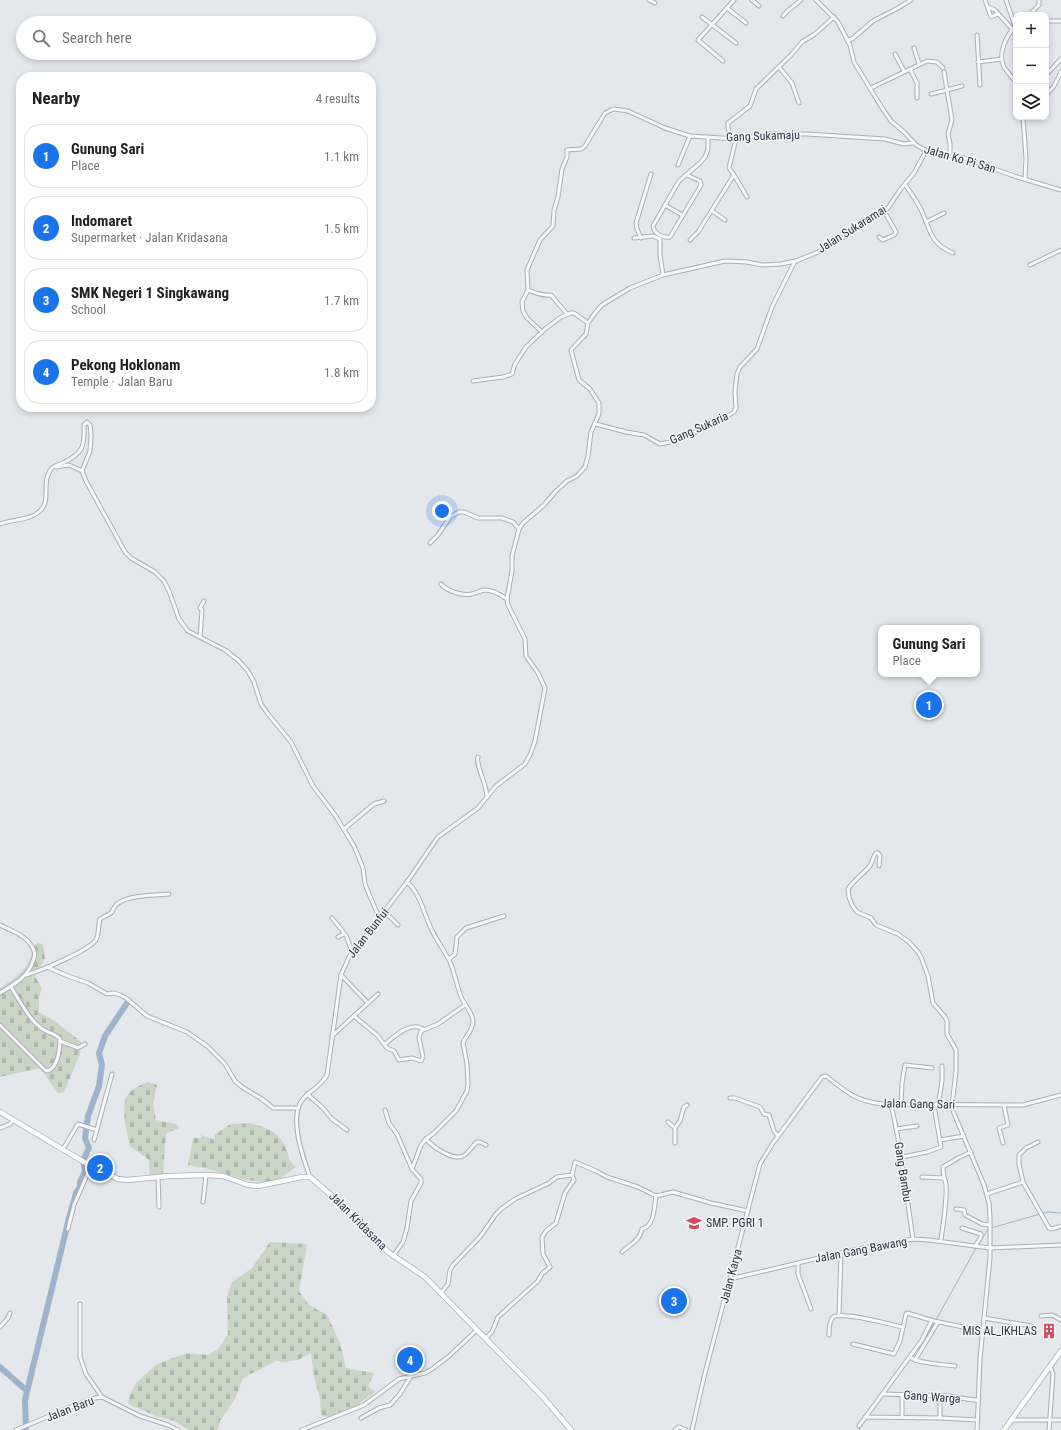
<!DOCTYPE html>
<html lang="en">
<head>
<meta charset="utf-8">
<style>
  :root { --surface:#fff; --page:#f2f2f2; --text:#222; --muted:#767676; --line:#e0e0e0; --accent:#1a73e8 }
  body { margin:0; font-family:"Roboto Condensed",sans-serif; background:var(--page); color:var(--text) }
  .controls { position:absolute; right:12px; top:12px; display:grid; overflow:hidden; border-radius:8px; box-shadow:0 2px 6px #0003 }
  .controls button { width:36px; height:36px; display:grid; place-items:center; padding:0; border:0; border-bottom:1px solid var(--line); background:var(--surface); color:var(--text); font:20px sans-serif }
  .you { position:absolute; left:442px; top:511px; width:14px; height:14px; margin:-10px; border:3px solid #fff; border-radius:50%; background:#1a73e8; box-shadow:0 0 0 6px #1a73e833 }
  .badge { display:grid; place-items:center; width:26px; height:26px; border-radius:50%; background:var(--accent); color:#fff; font-size:13px; font-weight:700 }
  .pin { position:absolute; translate:-50% -50%; border:2px solid #fff; box-shadow:0 1px 4px #0006 }
  .popup { position:absolute; left:878px; top:625px; width:102px; height:52px; box-sizing:border-box; display:grid; place-content:center; border-radius:8px; background:var(--surface); filter:drop-shadow(0 1px 3px #0005); font-size:13px; white-space:nowrap; color:var(--muted) }
  .popup b { font-size:15px; color:var(--text) }
  .popup::after { content:''; position:absolute; left:50%; top:100%; margin-left:-8px; border:8px solid transparent; border-top-color:var(--surface) }
  .list { margin:0; padding:0; list-style:none }
  h2 { display:flex; justify-content:space-between; align-items:center; height:52px; margin:0; padding:0 16px; font-size:17px }
  h2 small { font-size:13px; font-weight:400; color:var(--muted) }
  .list li { display:grid; grid-template-columns:26px 1fr auto; gap:12px; align-items:center; box-sizing:border-box; height:64px; margin:0 8px 8px; padding:0 8px; border:1px solid var(--line); border-radius:16px }
  .list b { display:block; font-size:15px; white-space:nowrap }
  .list p { margin:0; font-size:13px; white-space:nowrap; color:var(--muted) }
  .list em { font-size:13px; font-style:normal; color:var(--muted) }
  .icon { flex:none; width:22px; height:22px; fill:none; stroke:currentColor; stroke-width:2; stroke-linecap:round; stroke-linejoin:round }
  .map { position:relative; flex:none; width:1061px; height:1430px; overflow:hidden }
  .search { position:absolute; background:var(--surface); box-shadow:0 2px 6px #0003; left:16px; top:16px; width:360px; height:44px; display:flex; align-items:center; gap:10px; box-sizing:border-box; padding:0 14px; border-radius:22px; color:var(--muted); font-size:15px }
  .panel { position:absolute; background:var(--surface); box-shadow:0 2px 6px #0003; left:16px; top:72px; width:360px; height:340px; border-radius:16px }
  .map>svg:first-child { display:block }
  .cemetery { fill:url(#cemetery-stones) }
  .lines { fill:none; stroke-linecap:round; stroke-linejoin:round }
  .stream { stroke:#9fb4cc; stroke-width:1 }
  .river { stroke:#9fb4cc; stroke-width:6 }
  .street-casing { stroke:#a9aeb7; stroke-width:5 }
  .secondary-casing { stroke:#a9aeb7; stroke-width:6 }
  .street { stroke:#f7f8fa; stroke-width:3 }
  .secondary { stroke:#fff; stroke-width:4.5 }
  .labels { text-anchor:middle; stroke-width:3; stroke-linejoin:round; paint-order:stroke }
  .street-label { font-size:12px; fill:#2b3445; stroke:#f4f6f9 }
  .poi-label { font-size:12px; fill:#2b3445; stroke:#f4f6f9; text-anchor:start }
</style>
</head>
<body>
<div class="map">
<svg width="1061" height="1430" viewBox="0 0 1061 1430">
  <defs>
    <pattern id="cemetery-stones" width="16" height="16" patternUnits="userSpaceOnUse"><rect width="16" height="16" fill="#c9d6c5"/><path d="M2 7V4a2 2 0 0 1 4 0v3zM10 15v-3a2 2 0 0 1 4 0v3z" fill="#adb8ab"/></pattern>
  </defs>
  <rect width="100%" height="100%" fill="#e4e7ec"/>
  <!-- cemetery -->
  <g class="cemetery">
    <path d="M38 942 43 945 45 958 35 976 42 988 39 997V1012L56 1022 81 1042 80 1054 64 1092 58 1093 40 1068 0 1077V988C11 981 25 972 30 959 33 951 31 949 38 942Z"/>
    <path d="M148 1082 157 1085 153 1104 156 1120 177 1124 179 1128 166 1133 163 1174 150 1176 149 1160 130 1146C127 1131 118 1102 131 1091 136 1087 143 1084 148 1082Z"/>
    <path d="M250 1123C269 1129 279 1131 287 1151 290 1159 288 1160 296 1167L278 1180 264 1182 246 1180 209 1169 188 1165 193 1138H201V1135L215 1140 214 1135 231 1124Z"/>
    <path d="M270 1242 307 1244 299 1291 309 1305 327 1315 340 1343 346 1368 374 1373 368 1386 375 1392 356 1406 328 1417 321 1415 320 1398 314 1377 311 1353 298 1360 286 1362 276 1361 243 1378 236 1397 220 1421 217 1430H188L174 1421 156 1416 128 1404 129 1397 136 1383 157 1364 187 1353 208 1355 218 1349 228 1334 227 1298 231 1283 252 1268Z"/>
  </g>
  <g class="lines">
    <!-- stream -->
    <g class="stream">
      <path d="M991 1228 1047 1212 1061 1213"/>
      <path d="M978 1245 988 1229"/>
      <path d="M936 1320 976 1248"/>
      <path d="M912 1357 925 1339 934 1323"/>
      <path d="M889 1387 910 1359"/>
      <path d="M868 1416 884 1395"/>
      <path d="M859 1430 866 1419"/>
    </g>
    <!-- river -->
    <g class="river">
      <path d="M0 1367 26 1390"/>
      <path d="M26 1430 25 1400 69 1218 76 1193 80 1187V1182L85 1171 83 1160 89 1148 85 1138 88 1116 99 1086 102 1065 99 1053 105 1036 127 1003"/>
    </g>
    <defs>
      <g id="street">
        <path d="M649 0 655 3"/>
        <path d="M752 0 759 6"/>
        <path d="M816 0 838 22 850 45 854 62 882 108 891 121 905 133 916 145 931 153 964 158 1017 177 1061 190"/>
        <path d="M985 0 991 17 998 14"/>
        <path d="M1006 0 1015 26"/>
        <path d="M988 7 995 10 1012 29"/>
        <path d="M727 8 734 0"/>
        <path d="M1029 15 1039 5V0"/>
        <path d="M783 16C788 9 795 6 801 0"/>
        <path d="M702 17 736 43"/>
        <path d="M1046 21H1061"/>
        <path d="M1016 25C1007 35 997 53 1004 67 1007 72 1012 77 1016 82"/>
        <path d="M977 35 980 85"/>
        <path d="M847 40 852 39 873 21 898 8 911 0"/>
        <path d="M914 48 919 64"/>
        <path d="M895 54 904 71"/>
        <path d="M723 61 698 40 727 8 746 23"/>
        <path d="M978 62 1002 59"/>
        <path d="M779 67 792 83 799 103"/>
        <path d="M910 69 917 83V98"/>
        <path d="M944 72 952 120 948 134 950 144V155"/>
        <path d="M1046 75 1061 59"/>
        <path d="M871 88 927 61 937 62 943 68"/>
        <path d="M947 90 962 86"/>
        <path d="M931 94 947 90"/>
        <path d="M1046 95 1054 86 1061 72"/>
        <path d="M1023 117 1026 158 1025 179"/>
        <path d="M730 139C730 131 727 129 728 123L750 106 756 89 791 55 802 42 815 34 834 17"/>
        <path d="M678 165 690 136"/>
        <path d="M687 175 700 181 701 185 670 237C663 238 654 234 653 226L679 181 700 163 705 157 708 149V137"/>
        <path d="M734 175 747 197"/>
        <path d="M905 184C909 191 915 198 919 206 931 227 927 242 953 253"/>
        <path d="M665 205 682 215"/>
        <path d="M712 211 725 220"/>
        <path d="M926 222 944 213"/>
        <path d="M879 237 883 240 894 235 896 232 884 211"/>
        <path d="M634 238 653 236 660 239V255L663 275"/>
        <path d="M641 238 637 229 636 223 651 174"/>
        <path d="M690 240 698 232 734 175 729 168 736 139"/>
        <path d="M1030 265 1061 250"/>
        <path d="M528 290C536 293 542 296 551 295L567 314"/>
        <path d="M542 332 527 318 523 311 522 302 528 290 527 270 540 240 553 226 554 210 558 197 562 169 567 157V150L581 149 585 146 605 113 611 110 614 109 628 111 665 128 690 136 736 139 768 134H807L885 139 904 144 913 143"/>
        <path d="M473 381 503 377 512 374 515 364 526 347 545 329 561 317 571 313H574L588 323"/>
        <path d="M596 424 626 432 644 435 660 444 676 441 723 419 734 412 736 408 735 392 737 374 740 367 757 349 772 307 795 261"/>
        <path d="M91 436 90 451 82 471 86 481 125 552 131 558 155 572 164 581 169 591 179 619 188 631 225 650 238 660 248 671 254 682 261 704 268 714 291 742 313 786 335 815 354 846 363 868 365 884 369 894 379 917"/>
        <path d="M56 467 69 465 82 471"/>
        <path d="M0 524C13 519 29 521 40 511 52 500 40 481 52 468 54 466 60 464 63 463 83 453 85 447 84 425L87 422 90 425 91 434"/>
        <path d="M430 543 438 535 450 517 459 512H464L478 518H502L513 522 519 529"/>
        <path d="M441 584C447 591 462 596 472 594 476 593 480 591 484 590 493 590 500 594 507 599"/>
        <path d="M200 637 202 610 200 608 204 601"/>
        <path d="M478 757C475 764 487 784 487 797"/>
        <path d="M344 829 374 804 384 801"/>
        <path d="M879 866 880 856 878 853H876C872 857 873 863 869 867 862 875 854 880 848 889L849 897 852 905 857 912 871 918 876 925 898 934 909 942 918 952 921 957 928 976 933 1003 945 1017 947 1021V1034L956 1050V1071L952 1105 953 1111 984 1185 989 1203 990 1218V1258L980 1359 977 1430"/>
        <path d="M383 913 390 917 398 925"/>
        <path d="M332 918 342 930 344 934"/>
        <path d="M0 925C14 932 31 937 35 954 31 975 17 983 0 993"/>
        <path d="M338 937 344 934 346 935 352 952"/>
        <path d="M449 959 455 954 457 937 466 928 504 916"/>
        <path d="M47 967 68 976 88 983 107 994 114 993 120 995 126 998 147 1016 187 1032 207 1046 225 1064 235 1081 242 1087 262 1099 273 1108H298"/>
        <path d="M26 975C40 971 88 951 96 940 99 935 98 926 100 919L111 913C113 910 114 907 116 905 126 895 155 895 169 894"/>
        <path d="M341 975 368 1003"/>
        <path d="M354 1016 377 1035 387 1048 394 1051 399 1060 412 1058 421 1061 423 1057 419 1038 421 1031 438 1024 465 1005"/>
        <path d="M0 1025 45 1070 48 1071C58 1067 60 1049 60 1039 55 1033 47 1033 41 1028 29 1019 19 1000 11 987"/>
        <path d="M332 1036 378 994"/>
        <path d="M60 1041 73 1046 78 1048 85 1044"/>
        <path d="M385 1044C394 1037 410 1021 423 1029"/>
        <path d="M307 1094 322 1107 332 1119 347 1130"/>
        <path d="M730 1098H735L760 1107 764 1114 769 1115 774 1131 778 1136"/>
        <path d="M901 1104 902 1083 905 1065 932 1068"/>
        <path d="M891 1105C902 1149 906 1194 913 1239"/>
        <path d="M938 1106 942 1081V1066"/>
        <path d="M385 1110 389 1123 397 1134 412 1169"/>
        <path d="M668 1122 675 1128"/>
        <path d="M0 1128 10 1124 13 1120"/>
        <path d="M896 1129 917 1126"/>
        <path d="M426 1139C432 1146 452 1161 463 1156 468 1154 472 1146 477 1142H480L486 1145"/>
        <path d="M94 1140 112 1074"/>
        <path d="M940 1140 964 1136"/>
        <path d="M675 1143V1128L680 1121 684 1107 687 1105"/>
        <path d="M1003 1143 999 1128 1008 1125 1004 1106"/>
        <path d="M63 1149 78 1124 97 1130"/>
        <path d="M902 1157 927 1152 941 1147 934 1106"/>
        <path d="M158 1176 159 1207"/>
        <path d="M310 1177C303 1158 288 1116 303 1099 311 1090 322 1085 327 1075L341 975 349 957 407 882 438 837 478 808 496 786 525 764 530 755 535 741 545 688 538 673 526 656 525 639 508 605 507 599 512 571V556L519 529 523 523 544 505 556 491 567 481 577 476 585 467 588 456 591 432 599 414V403L590 389 579 380 571 350 586 334 588 323 595 313 602 305 630 288 663 275 725 261 747 262 762 265 781 264 796 261 821 251 844 237 857 228 866 220 879 214 888 208 900 190 914 173 926 151"/>
        <path d="M922 1177 944 1178C950 1185 942 1230 941 1241"/>
        <path d="M944 1178 943 1167 958 1158 971 1152"/>
        <path d="M1023 1182 1019 1164V1155L1026 1148 1038 1142"/>
        <path d="M987 1194 1023 1182 1049 1228 1052 1229 1061 1226"/>
        <path d="M203 1202 206 1175"/>
        <path d="M956 1209 964 1210 965 1215 982 1224 990 1225"/>
        <path d="M962 1228 981 1234V1237L975 1246"/>
        <path d="M68 1229 74 1205 91 1166"/>
        <path d="M622 1252C630 1244 640 1241 642 1229 655 1226 654 1207 656 1196"/>
        <path d="M393 1256 403 1242 407 1228 411 1201 421 1183V1179L412 1169 421 1145 426 1139 434 1133 456 1111 467 1091 468 1084 467 1064 463 1043C466 1035 473 1031 473 1021 472 1012 466 1007 462 999 456 986 455 970 448 958 442 947 435 938 430 926 423 911 420 893 407 882"/>
        <path d="M798 1263V1274L811 1309"/>
        <path d="M730 1279 853 1250 913 1239 929 1240 990 1248 1061 1245"/>
        <path d="M441 1293 448 1284 450 1270 453 1265 480 1237 496 1214 501 1209 515 1199 549 1183 557 1177 572 1175 575 1162 596 1171 607 1177 638 1187 656 1196 673 1192 711 1203 748 1211"/>
        <path d="M80 1304V1357L86 1374 102 1397"/>
        <path d="M839 1316 841 1253"/>
        <path d="M1041 1316 1052 1315 1061 1320"/>
        <path d="M984 1318 1032 1326"/>
        <path d="M0 1327 8 1318 10 1313"/>
        <path d="M829 1335C829 1330 829 1321 833 1317 842 1311 891 1325 903 1327"/>
        <path d="M486 1338 492 1332 498 1317 538 1281 542 1274 550 1267 543 1254 542 1237 546 1231 556 1223 565 1193 574 1180 572 1175"/>
        <path d="M853 1344 894 1354 900 1341 906 1314 907 1313 934 1321 982 1331"/>
        <path d="M910 1357C919 1364 943 1364 955 1366"/>
        <path d="M915 1360 938 1322"/>
        <path d="M883 1394 948 1396C959 1397 968 1400 978 1400"/>
        <path d="M865 1417 940 1418 977 1420"/>
        <path d="M902 1417V1395"/>
        <path d="M361 1418 379 1408 390 1405 400 1394 411 1376"/>
        <path d="M940 1418V1396"/>
        <path d="M1011 1420H1061"/>
        <path d="M859 1426 922 1340 932 1320"/>
        <path d="M16 1430 83 1402 95 1398 102 1397 140 1416 168 1425 178 1430"/>
        <path d="M302 1430 364 1405 399 1379 425 1373 432 1369 448 1357 477 1330"/>
        <path d="M675 1430 679 1427 686 1430"/>
        <path d="M692 1430 704 1377 760 1164 773 1143 822 1077 826 1076C846 1092 856 1101 882 1104L1013 1105H1023L1061 1095"/>
        <path d="M1049 1430 1053 1374 1050 1366"/>
      </g>
      <g id="secondary">
        <path d="M0 1112 84 1162 118 1179 127 1180 169 1176 206 1175 223 1176 248 1185 258 1186 302 1177H310L354 1215 388 1252 425 1277 543 1397 571 1430"/>
        <path d="M1004 1430 1061 1351"/>
      </g>
    </defs>
    <!-- street casing -->
    <use href="#street" class="street-casing"/>
    <!-- secondary casing -->
    <use href="#secondary" class="secondary-casing"/>
    <!-- street -->
    <use href="#street" class="street"/>
    <!-- secondary -->
    <use href="#secondary" class="secondary"/>
  </g>
  <!-- icons -->
  <defs>
    <symbol id="school-bare" viewBox="-9 -9 18 18"><path d="M0-5L7-2L0 1L-7-2ZM-4 1L0 2.5L4 1V4Q0 6-4 4Z" fill="#d1495b" stroke="#f4f6f9" stroke-width="2.5" paint-order="stroke"/></symbol>
    <symbol id="building-bare" viewBox="-9 -9 18 18"><path d="M-4-6H4V6H1V3H-1V6H-4ZM-2.5-4.3h1.7v1.8h-1.7ZM.8-4.3h1.7v1.8H.8ZM-2.5-1h1.7V.8h-1.7ZM.8-1h1.7V.8H.8Z" fill="#d1495b" stroke="#f4f6f9" stroke-width="2.5" paint-order="stroke"/></symbol>
  </defs>
  <g fill-rule="evenodd">
    <use href="#school-bare" x="683" y="1212" width="22" height="22"/>
    <use href="#building-bare" x="1038" y="1320" width="22" height="22"/>
  </g>
  <g class="labels">
    <!-- street labels -->
    <g class="street-label">
      <text transform="translate(763 136) rotate(-2)" y="4">Gang Sukamaju</text>
      <text transform="translate(960 159) rotate(16)" y="4">Jalan Ko Pi San</text>
      <text transform="translate(852 229) rotate(-32)" y="4">Jalan Sukaramai</text>
      <text transform="translate(699 428) rotate(-24)" y="4">Gang Sukaria</text>
      <text transform="translate(368 933) rotate(-52)" y="4">Jalan Bunfui</text>
      <text transform="translate(918 1104) rotate(1)" y="4">Jalan Gang Sari</text>
      <text transform="translate(903 1172) rotate(81)" y="4">Gang Bambu</text>
      <text transform="translate(358 1221) rotate(45)" y="4">Jalan Kridasana</text>
      <text transform="translate(861 1250) rotate(-11)" y="4">Jalan Gang Bawang</text>
      <text transform="translate(731 1276) rotate(-75)" y="4">Jalan Karya</text>
      <text transform="translate(932 1397) rotate(4)" y="4">Gang Warga</text>
      <text transform="translate(70 1409) rotate(-21)" y="4">Jalan Baru</text>
    </g>
    <!-- poi labels -->
    <g class="poi-label">
      <text x="706" y="1227">SMP. PGRI 1</text>
      <text x="1037" y="1335" text-anchor="end">MIS AL_IKHLAS</text>
    </g>
  </g>
</svg>
<div class="controls">
<button>+</button>
<button>−</button>
<button><svg class="icon" aria-label="layers" viewBox="0 0 24 24"><path d="M12 4l9 5-9 5-9-5zM3 14l9 5 9-5"/></svg></button>
</div>
<div class="you"></div>
<div class="pin badge" style="left:929px;top:705px">1</div>
<div class="popup"><b>Gunung Sari</b>Place</div>
<div class="pin badge" style="left:100px;top:1168px">2</div>
<div class="pin badge" style="left:674px;top:1301px">3</div>
<div class="pin badge" style="left:410px;top:1360px">4</div>
<div class="search"><svg class="icon" aria-label="search" viewBox="0 0 24 24"><circle cx="10" cy="10" r="6"/><path d="M15 15l6 6"/></svg>Search here</div>
<section class="panel">
<h2>Nearby<small>4 results</small></h2>
<ul class="list">
<li><span class="badge">1</span><div><b>Gunung Sari</b><p>Place</p></div><em>1.1 km</em></li>
<li><span class="badge">2</span><div><b>Indomaret</b><p>Supermarket · Jalan Kridasana</p></div><em>1.5 km</em></li>
<li><span class="badge">3</span><div><b>SMK Negeri 1 Singkawang</b><p>School</p></div><em>1.7 km</em></li>
<li><span class="badge">4</span><div><b>Pekong Hoklonam</b><p>Temple · Jalan Baru</p></div><em>1.8 km</em></li>
</ul>
</section>
</div>
</body>
</html>
